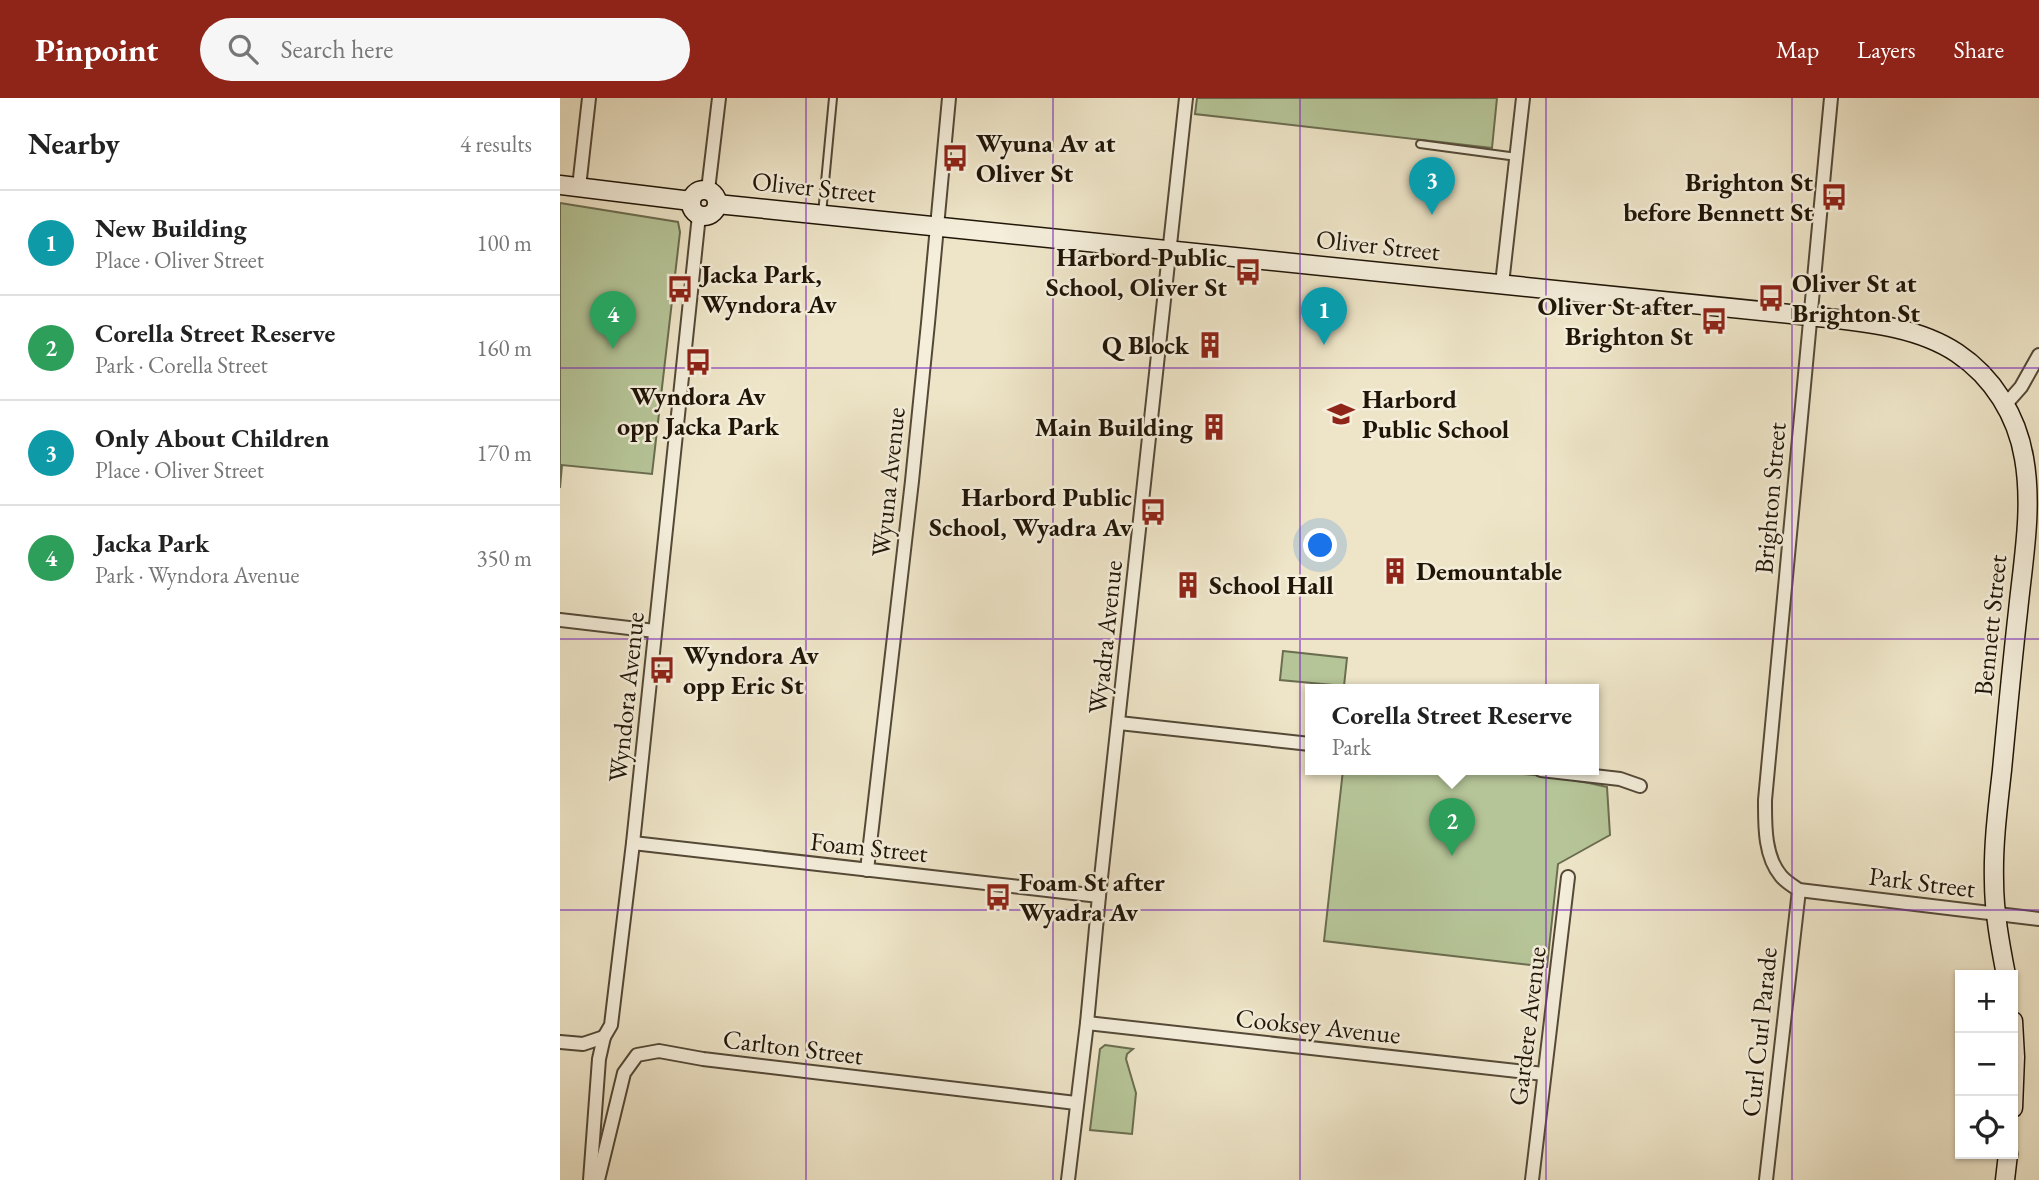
<!DOCTYPE html>
<html lang="en">
<head>
<meta charset="utf-8">
<style>
  :root { --surface:#fff; --page:#f6f6f6; --text:#222; --muted:#767676; --line:#e0e0e0; --accent:#8f2418 }
  body { margin:0; font-family:"EB Garamond",serif; background:var(--page); color:var(--text) }
  .controls { position:absolute; right:21px; bottom:21px; display:grid; overflow:hidden; border-radius:0px; box-shadow:0 2px 5px #0004 }
  .controls button { width:63px; height:63px; display:grid; place-items:center; padding:0; border:0; border-bottom:2px solid var(--line); background:var(--surface); color:var(--text); font:35px sans-serif }
  .you { position:absolute; left:761px; top:448px; width:24px; height:24px; margin:-18px; border:5px solid #fff; border-radius:50%; background:#1a73e8; box-shadow:0 0 0 10px #1a73e833 }
  .badge { display:grid; place-items:center; width:46px; height:46px; border-radius:50%; background:var(--accent); color:#fff; font-size:23px; font-weight:700 }
  .pin { position:absolute; translate:-50% -58px; filter:drop-shadow(0 2px 4px #0008) }
  .pin::after { content:''; position:absolute; top:37px; width:24px; height:21px; background:inherit; clip-path:polygon(0 0,100% 0,50% 100%) }
  .popup { position:absolute; left:745px; top:586px; width:294px; height:91px; box-sizing:border-box; display:grid; place-content:center; border-radius:0px; background:var(--surface); filter:drop-shadow(0 2px 5px #0005); font-size:23px; white-space:nowrap; color:var(--muted) }
  .popup b { font-size:26px; color:var(--text) }
  .popup::after { content:''; position:absolute; left:50%; top:100%; margin-left:-14px; border:14px solid transparent; border-top-color:var(--surface) }
  .list { margin:0; padding:0; list-style:none }
  h2 { display:flex; justify-content:space-between; align-items:center; height:91px; margin:0; padding:0 28px; font-size:30px }
  h2 small { font-size:23px; font-weight:400; color:var(--muted) }
  .list li { display:grid; grid-template-columns:46px 1fr auto; gap:21px; align-items:center; box-sizing:border-box; height:105px; padding:0 28px; border-top:2px solid var(--line) }
  .list b { display:block; font-size:26px; white-space:nowrap }
  .list p { margin:0; font-size:23px; white-space:nowrap; color:var(--muted) }
  .list em { font-size:23px; font-style:normal; color:var(--muted) }
  .icon { flex:none; width:38px; height:38px; fill:none; stroke:currentColor; stroke-width:2; stroke-linecap:round; stroke-linejoin:round }
  .map { position:relative; flex:none; width:1479px; height:1082px; overflow:hidden }
  header { display:flex; align-items:center; gap:42px; box-sizing:border-box; height:98px; padding:0 35px; background:var(--accent); color:#fff }
  header strong { font-size:33px }
  nav { display:flex; gap:38px; margin-inline-start:auto; font-size:24px }
  .search { width:490px; height:63px; background:var(--page); display:flex; align-items:center; gap:18px; box-sizing:border-box; padding:0 24px; border-radius:38px; color:var(--muted); font-size:26px }
  main { display:flex }
  aside { flex:1; background:var(--surface) }
  .map>svg:first-child { display:block }
  .green { fill:#b6c598; stroke:#6b6d50; stroke-width:2 }
  .lines { fill:none; stroke-linecap:round; stroke-linejoin:round }
  .service-casing { stroke:#544937; stroke-width:10 }
  .minor-casing { stroke:#544937; stroke-width:16 }
  .secondary-casing { stroke:#201507; stroke-width:21 }
  .service { stroke:#f4eedb; stroke-width:6 }
  .minor { stroke:#f4eedb; stroke-width:12 }
  .secondary { stroke:#f4eedb; stroke-width:18 }
  .grid { fill:none; stroke:#7b2cbf; stroke-width:2; stroke-opacity:0.55 }
  .labels { text-anchor:middle; stroke-width:5; stroke-linejoin:round; paint-order:stroke }
  .poi-label { font-size:26px; font-weight:bold; fill:#201507; stroke:#f4eedb; text-anchor:start }
  .street-label { font-size:26px; fill:#201507; stroke:#f4eedb }
</style>
</head>
<body>
<header>
<strong>Pinpoint</strong>
<div class="search"><svg class="icon" aria-label="search" viewBox="0 0 24 24"><circle cx="10" cy="10" r="6"/><path d="M15 15l6 6"/></svg>Search here</div>
<nav><a>Map</a><a>Layers</a><a>Share</a></nav>
</header>
<main>
<aside>
<h2>Nearby<small>4 results</small></h2>
<ul class="list">
<li><span class="badge" style="background:#0f9aa8">1</span><div><b>New Building</b><p>Place · Oliver Street</p></div><em>100 m</em></li>
<li><span class="badge" style="background:#2e9e5b">2</span><div><b>Corella Street Reserve</b><p>Park · Corella Street</p></div><em>160 m</em></li>
<li><span class="badge" style="background:#0f9aa8">3</span><div><b>Only About Children</b><p>Place · Oliver Street</p></div><em>170 m</em></li>
<li><span class="badge" style="background:#2e9e5b">4</span><div><b>Jacka Park</b><p>Park · Wyndora Avenue</p></div><em>350 m</em></li>
</ul>
</aside>
<div class="map">
<svg width="1479" height="1082" viewBox="0 0 1479 1082">
  <rect width="100%" height="100%" fill="#eee5c8"/>
  <filter id="stains"><feTurbulence type="fractalNoise" baseFrequency=".00286" numOctaves="4"/><feColorMatrix values="0 0 0 0 .2 0 0 0 0 .09 0 0 0 0 .02 0 0 0 .5 -.17"/></filter>
  <radialGradient id="worn" r=".72"><stop offset=".6" stop-color="#630" stop-opacity="0"/><stop offset="1" stop-color="#630" stop-opacity=".3"/></radialGradient>
  <!-- green -->
  <g class="green">
    <path d="M637 0H937L932 50 635 16Z"/>
    <path d="M0 105 118 124 120 134 92 376 2 367 0 390Z"/>
    <path d="M723 553 787 560 784 588 720 582Z"/>
    <path d="M783 672C871 672 961 669 1047 689L1050 737 998 766 987 869 764 843Z"/>
    <path d="M545 947 573 951 567 956 566 961 576 995 572 1036 530 1032 540 951Z"/>
  </g>
  <g class="lines">
    <defs>
      <g id="service">
        <path d="M860 46 957 59"/>
        <path d="M262 116 273 0"/>
      </g>
      <g id="minor">
        <path d="M1271 0 1205 702C1205 726 1204 758 1221 778 1226 784 1233 788 1239 792L1479 821"/>
        <path d="M19 89 29 0"/>
        <path d="M148 92 159 0"/>
        <path d="M942 186 963 0"/>
        <path d="M1446 306 1461 289 1479 257"/>
        <path d="M0 522 95 533"/>
        <path d="M559 625 750 646"/>
        <path d="M981 672 1060 681 1080 688"/>
        <path d="M73 745 539 798"/>
        <path d="M307 772 352 383 368 225 389 0"/>
        <path d="M527 925 984 976"/>
        <path d="M0 944 23 946 44 939"/>
        <path d="M30 1082 39 961 44 939 51 927 73 745 139 117"/>
        <path d="M38 1082 64 975 77 957 99 953 143 961 516 1005"/>
        <path d="M508 1082 527 925 539 798 626 0"/>
        <path d="M972 1082 1008 779"/>
        <path d="M1206 1082 1239 792"/>
      </g>
      <g id="secondary">
        <path d="M0 87 131 103"/>
        <circle cx="144" cy="105" r="13"/>
        <path d="M157 106 1250 218C1299 224 1355 227 1397 255 1433 279 1457 318 1464 360 1473 410 1463 463 1458 513 1452 566 1447 619 1442 672 1438 708 1433 745 1434 783 1434 814 1440 846 1446 877"/>
        <path d="M1453 923 1455 959 1453 1010"/>
        <path d="M1445 1082 1448 1056"/>
      </g>
    </defs>
    <!-- service casing -->
    <use href="#service" class="service-casing"/>
    <!-- minor casing -->
    <use href="#minor" class="minor-casing"/>
    <!-- secondary casing -->
    <use href="#secondary" class="secondary-casing"/>
    <!-- service -->
    <use href="#service" class="service"/>
    <!-- minor -->
    <use href="#minor" class="minor"/>
    <!-- secondary -->
    <use href="#secondary" class="secondary"/>
  </g>
  <!-- grid -->
  <path class="grid" d="M246 0V1082M493 0V1082M740 0V1082M986 0V1082M1232 0V1082M0 270H1479M0 541H1479M0 812H1479"/>
  <!-- icons -->
  <defs>
    <symbol id="bus-bare" viewBox="-9 -9 18 18"><path d="M-5-6H5V4H4V6H2V4H-2V6H-4V4H-5ZM-3.5-4V0h7V-4ZM-3.5 1.2v1.5H-2V1.2ZM2 1.2v1.5H3.5V1.2Z" fill="#8f2418" stroke="#f4eedb" stroke-width="2.5" paint-order="stroke"/></symbol>
    <symbol id="building-bare" viewBox="-9 -9 18 18"><path d="M-4-6H4V6H1V3H-1V6H-4ZM-2.5-4.3h1.7v1.8h-1.7ZM.8-4.3h1.7v1.8H.8ZM-2.5-1h1.7V.8h-1.7ZM.8-1h1.7V.8H.8Z" fill="#8f2418" stroke="#f4eedb" stroke-width="2.5" paint-order="stroke"/></symbol>
    <symbol id="school-bare" viewBox="-9 -9 18 18"><path d="M0-5L7-2L0 1L-7-2ZM-4 1L0 2.5L4 1V4Q0 6-4 4Z" fill="#8f2418" stroke="#f4eedb" stroke-width="2.5" paint-order="stroke"/></symbol>
  </defs>
  <g fill-rule="evenodd">
    <use href="#bus-bare" x="376" y="41" width="38" height="38"/>
    <use href="#bus-bare" x="1255" y="80" width="38" height="38"/>
    <use href="#bus-bare" x="669" y="155" width="38" height="38"/>
    <use href="#bus-bare" x="101" y="172" width="38" height="38"/>
    <use href="#bus-bare" x="1192" y="181" width="38" height="38"/>
    <use href="#bus-bare" x="1135" y="204" width="38" height="38"/>
    <use href="#building-bare" x="631" y="228" width="38" height="38"/>
    <use href="#bus-bare" x="119" y="245" width="38" height="38"/>
    <use href="#school-bare" x="762" y="297" width="38" height="38"/>
    <use href="#building-bare" x="635" y="310" width="38" height="38"/>
    <use href="#bus-bare" x="574" y="395" width="38" height="38"/>
    <use href="#building-bare" x="816" y="454" width="38" height="38"/>
    <use href="#building-bare" x="609" y="468" width="38" height="38"/>
    <use href="#bus-bare" x="83" y="553" width="38" height="38"/>
    <use href="#bus-bare" x="419" y="780" width="38" height="38"/>
  </g>
  <g class="labels">
    <!-- poi labels -->
    <g class="poi-label">
      <text x="416" y="54">Wyuna Av at<tspan x="416" dy="30">Oliver St</tspan></text>
      <text x="1253" y="93" text-anchor="end">Brighton St<tspan x="1253" dy="30">before Bennett St</tspan></text>
      <text x="667" y="168" text-anchor="end">Harbord Public<tspan x="667" dy="30">School, Oliver St</tspan></text>
      <text x="141" y="185">Jacka Park,<tspan x="141" dy="30">Wyndora Av</tspan></text>
      <text x="1232" y="194">Oliver St at<tspan x="1232" dy="30">Brighton St</tspan></text>
      <text x="1133" y="217" text-anchor="end">Oliver St after<tspan x="1133" dy="30">Brighton St</tspan></text>
      <text x="629" y="256" text-anchor="end">Q Block</text>
      <text x="138" y="307" text-anchor="middle">Wyndora Av<tspan x="138" dy="30">opp Jacka Park</tspan></text>
      <text x="802" y="310">Harbord<tspan x="802" dy="30">Public School</tspan></text>
      <text x="633" y="338" text-anchor="end">Main Building</text>
      <text x="572" y="408" text-anchor="end">Harbord Public<tspan x="572" dy="30">School, Wyadra Av</tspan></text>
      <text x="856" y="482">Demountable</text>
      <text x="649" y="496">School Hall</text>
      <text x="123" y="566">Wyndora Av<tspan x="123" dy="30">opp Eric St</tspan></text>
      <text x="459" y="793">Foam St after<tspan x="459" dy="30">Wyadra Av</tspan></text>
    </g>
    <!-- street labels -->
    <g class="street-label">
      <text transform="translate(254 89) rotate(6)" y="9">Oliver Street</text>
      <text transform="translate(818 147) rotate(6)" y="9">Oliver Street</text>
      <text transform="translate(328 384) rotate(-84)" y="9">Wyuna Avenue</text>
      <text transform="translate(1210 400) rotate(-85)" y="9">Brighton Street</text>
      <text transform="translate(1430 527) rotate(-84)" y="9">Bennett Street</text>
      <text transform="translate(545 539) rotate(-84)" y="9">Wyadra Avenue</text>
      <text transform="translate(66 599) rotate(-84)" y="9">Wyndora Avenue</text>
      <text transform="translate(309 749) rotate(6)" y="9">Foam Street</text>
      <text transform="translate(1362 784) rotate(7)" y="9">Park Street</text>
      <text transform="translate(758 928) rotate(6)" y="9">Cooksey Avenue</text>
      <text transform="translate(967 928) rotate(-83)" y="9">Gardere Avenue</text>
      <text transform="translate(1199 934) rotate(-84)" y="9">Curl Curl Parade</text>
      <text transform="translate(233 949) rotate(7)" y="9">Carlton Street</text>
    </g>
  </g>
  <rect width="100%" height="100%" filter="url(#stains)"/>
  <rect width="100%" height="100%" fill="url(#worn)"/>
</svg>
<div class="controls">
<button>+</button>
<button>−</button>
<button><svg class="icon" aria-label="locate" viewBox="0 0 24 24"><circle cx="12" cy="12" r="6"/><path d="M12 2v4M12 18v4M2 12h4M18 12h4"/></svg></button>
</div>
<div class="you"></div>
<div class="pin badge" style="left:764px;top:247px;background:#0f9aa8">1</div>
<div class="pin badge" style="left:892px;top:758px;background:#2e9e5b">2</div>
<div class="popup"><b>Corella Street Reserve</b>Park</div>
<div class="pin badge" style="left:872px;top:117px;background:#0f9aa8">3</div>
<div class="pin badge" style="left:53px;top:251px;background:#2e9e5b">4</div>
</div>
</main>
</body>
</html>
